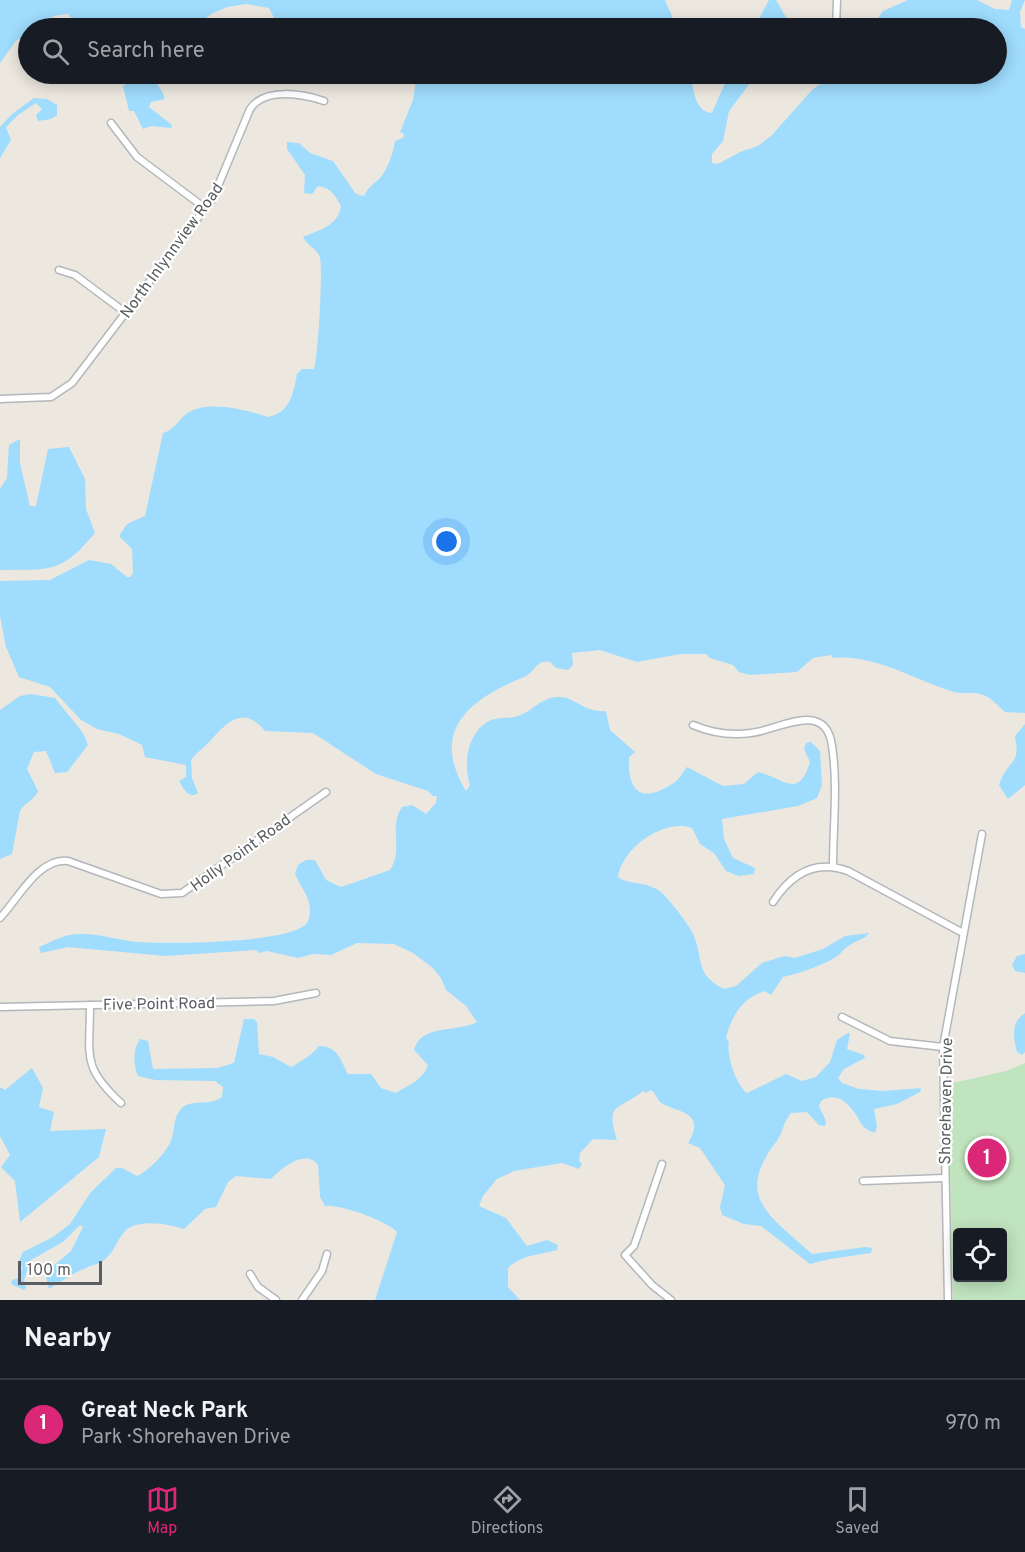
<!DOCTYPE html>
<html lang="en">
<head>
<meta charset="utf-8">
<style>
  :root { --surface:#171b24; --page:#242831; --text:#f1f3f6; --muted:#9ea1a6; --line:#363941; --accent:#db2777 }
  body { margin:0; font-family:Overpass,sans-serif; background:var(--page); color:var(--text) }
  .controls { position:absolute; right:18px; bottom:18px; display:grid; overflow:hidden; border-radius:6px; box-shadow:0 3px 15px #0003 }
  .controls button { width:54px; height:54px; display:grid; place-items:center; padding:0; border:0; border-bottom:2px solid var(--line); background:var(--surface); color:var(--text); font:30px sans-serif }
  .scale { position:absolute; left:18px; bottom:15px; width:84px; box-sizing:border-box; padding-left:6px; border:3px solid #595d61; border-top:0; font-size:16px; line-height:21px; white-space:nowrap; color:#595d61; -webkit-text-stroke:4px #fff; paint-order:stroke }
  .you { position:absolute; left:447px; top:542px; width:21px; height:21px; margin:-15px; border:4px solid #fff; border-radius:50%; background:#1a73e8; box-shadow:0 0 0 9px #1a73e833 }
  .badge { display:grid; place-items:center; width:39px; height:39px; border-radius:50%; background:var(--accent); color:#fff; font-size:20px; font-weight:700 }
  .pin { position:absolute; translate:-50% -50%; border:3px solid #fff; box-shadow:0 2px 6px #0006 }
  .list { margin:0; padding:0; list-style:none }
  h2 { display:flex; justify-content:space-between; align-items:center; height:78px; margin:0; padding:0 24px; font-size:26px }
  h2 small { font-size:20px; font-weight:400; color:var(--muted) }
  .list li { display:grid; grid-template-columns:39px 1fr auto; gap:18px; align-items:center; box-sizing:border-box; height:90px; padding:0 24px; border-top:2px solid var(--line) }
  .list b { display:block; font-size:22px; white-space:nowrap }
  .list p { margin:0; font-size:20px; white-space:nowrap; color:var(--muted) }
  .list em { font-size:20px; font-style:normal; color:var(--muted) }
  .icon { flex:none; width:33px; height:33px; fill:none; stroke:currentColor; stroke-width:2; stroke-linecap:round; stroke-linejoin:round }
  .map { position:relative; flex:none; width:1025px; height:1300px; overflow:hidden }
  .search { position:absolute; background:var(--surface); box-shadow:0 3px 15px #0003; left:18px; right:18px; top:18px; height:66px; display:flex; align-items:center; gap:15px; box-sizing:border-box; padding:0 21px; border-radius:33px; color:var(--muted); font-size:22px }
  .sheet { height:168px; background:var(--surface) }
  nav { display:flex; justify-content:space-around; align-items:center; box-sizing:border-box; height:84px; border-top:2px solid var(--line); background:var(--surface); font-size:16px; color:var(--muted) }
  nav a { display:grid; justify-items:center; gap:3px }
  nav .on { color:var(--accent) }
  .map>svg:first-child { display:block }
  .green { fill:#c0e4bd; fill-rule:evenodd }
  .water { fill:#9fdcfd }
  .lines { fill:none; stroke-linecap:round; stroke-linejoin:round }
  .street-casing { stroke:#b3b7bb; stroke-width:9 }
  .street { stroke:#fff; stroke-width:6 }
  .labels { text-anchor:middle; stroke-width:4.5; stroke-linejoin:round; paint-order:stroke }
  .street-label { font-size:16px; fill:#595d61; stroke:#fff }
</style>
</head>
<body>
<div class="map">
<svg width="1025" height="1300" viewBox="0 0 1025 1300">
  <rect width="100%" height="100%" fill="#ece8e0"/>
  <!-- green -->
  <path class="green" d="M1025 1063V1300H953L948 1084 1006 1071ZM1002 1232V1278H958V1232Z"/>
  <!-- water -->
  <g class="water">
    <path d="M0 0H665L677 28H367L363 24H354C342 33 296 29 279 28L269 8 246 4 227 7 211 14 193 28H79L68 14C55 15 43 18 35 28H28V34L16 41 0 63Z"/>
    <path d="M769 0H776L792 28H754Z"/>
    <path d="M908 0H977L995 9 1009 10 1012 0H1025L1020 12 1021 27 1025 29V713L1005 712C998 706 992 698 983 695 973 691 962 695 951 691 912 679 875 654 833 658L831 655 813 658 797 672 750 675 739 672 733 665 710 658 706 654H680L637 662 600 650 572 653 573 665 568 670 556 668 550 662C536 659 535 673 524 677 470 699 429 730 466 791L470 785C463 764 467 731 491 720 500 717 509 719 518 716 533 711 541 697 559 697 575 697 585 713 606 711L610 730 635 752 629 757C627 794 644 804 675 782 680 778 683 772 687 767L723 786 744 784 758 772C783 777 798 801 810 762L804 749 806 743 811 742 820 751 822 785 817 798 798 806 722 819 724 839 733 858 755 868 754 874 739 876 726 871 714 853 700 844 692 828C664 818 622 848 618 877 630 886 650 880 664 895 672 903 690 926 694 936 704 962 695 974 724 989L736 986 762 963 784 956 795 958 823 949 845 936 869 933C864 940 857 940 850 945 844 948 841 954 836 957 826 964 794 975 783 977L771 995 765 991C742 998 731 1017 726 1038L729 1042C726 1055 736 1084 747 1093L786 1074 802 1081 816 1077 830 1062 837 1040 848 1033 850 1034 847 1049 864 1055 865 1058 844 1069 838 1078 842 1083 859 1089 883 1091 921 1088 920 1092 897 1104 874 1109 877 1126 875 1133C870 1131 865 1129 862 1125 855 1111 840 1088 821 1101L819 1106 826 1121 825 1126 819 1125 807 1112 791 1113C783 1122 783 1133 776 1142 733 1198 772 1217 812 1254L865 1247 872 1248 871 1253 830 1259 810 1264 761 1226 744 1224 722 1215 720 1207 725 1185 700 1148 688 1143C706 1113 681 1113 663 1104 657 1101 657 1094 651 1090L646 1093 643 1091C618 1111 605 1102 617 1140L593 1139 580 1153 579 1161 582 1164 579 1169 562 1163 514 1171 497 1179 483 1196 479 1206 506 1218 527 1246 547 1240 558 1245 557 1250C540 1255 522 1254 508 1268V1287L520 1300H375L397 1232C387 1221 340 1204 325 1206L320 1197 318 1165C305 1148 281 1169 271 1179L236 1176 228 1182 216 1207 205 1209 184 1229C169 1224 138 1218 125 1231 116 1241 114 1253 103 1261 97 1265 91 1265 86 1268 73 1273 60 1282 49 1289L45 1273 71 1251 83 1227 80 1225 63 1242 31 1260 24 1280 26 1288 24 1290 11 1284 12 1280 18 1278 23 1267 18 1263 23 1252 53 1237 70 1224 91 1192 116 1168H122L137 1176C149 1171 168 1151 172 1138 175 1127 173 1117 182 1108 193 1098 210 1107 222 1097L223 1087 215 1081 155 1080 138 1076C133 1066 133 1048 140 1039L148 1041 153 1069 217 1068 234 1063 244 1019H254L257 1022 259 1054 273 1057 291 1067C299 1063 314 1053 319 1046 338 1046 341 1061 348 1074H371L381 1088 396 1093C409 1085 423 1080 428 1065L414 1050C420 1024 460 1032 477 1022L466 1006 446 990 441 978 433 968 413 953 394 944 357 943 331 955 313 954 298 958 267 951 258 953 257 950 165 956 68 947 41 953 39 947C49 943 59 937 69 935 93 931 115 940 138 942 164 944 299 944 308 921 315 902 302 890 295 874L298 865 306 860H315L326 880 341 887 390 870C404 850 388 828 402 807L412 805 426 814 436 803 437 796H433L428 791 376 774 313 733 265 731C244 706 229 720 211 740 205 747 197 752 191 760L192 778 198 793C189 800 183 788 179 781L186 777V765L145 757 142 745 119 734 97 729 81 720 50 687 19 677 6 647 0 616V581L50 580 89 560 111 564 127 577H130L133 573 132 549 119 536 127 524 145 516 163 433C175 430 179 418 189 412 210 400 246 410 268 417 290 413 294 392 297 374L302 369H314C318 358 323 270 320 258 318 249 306 245 303 237 319 230 338 226 341 206 335 195 330 187 318 186L312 194 304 193 305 175 287 149V142L299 143 310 153 333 161 356 194 364 196C368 187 374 184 380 178 388 169 393 153 395 141L403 138 404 134 400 132 413 100 417 74H690C694 88 694 112 712 113L729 74H768L750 83 729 111 723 141 712 154V163L718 164 740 152 758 146 772 135 812 90 834 74H996V28H871L883 11Z"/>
    <path d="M136 74C149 73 161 85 165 99L151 102 149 107 172 125 171 128 151 126 143 129 134 111H129L123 86 135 79Z"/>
    <path d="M34 98 47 99 57 105V115L51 119 38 121 36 115 42 109 36 103 18 115 6 127 11 140 0 158V127L12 114Z"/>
    <path d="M20 439V463L30 506H36L48 449 69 447 85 479 86 509 95 533C60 575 49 569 0 570V489L7 478 9 445Z"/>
    <path d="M31 694 55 698 83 733 88 745 67 772 55 773 46 751 34 752 27 769 38 791C34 801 25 802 20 811L12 854 0 859V710L20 696Z"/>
    <path d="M1025 724V785L1008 799 999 785C1008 758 1021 767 1015 736Z"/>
    <path d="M1025 954V973L1015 971 1012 965 1017 956Z"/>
    <path d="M1025 1013V1052L1022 1055 1017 1052C1013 1036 1011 1022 1025 1013Z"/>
    <path d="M32 1068 43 1088 39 1107 54 1112 50 1131 106 1129 99 1157 20 1222 15 1181 1 1167 10 1155 0 1136V1087L5 1090Z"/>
  </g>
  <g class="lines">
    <defs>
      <g id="street">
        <path d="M836 28 837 0"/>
        <path d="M111 123 137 157 205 208"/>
        <path d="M59 270 75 275 126 313"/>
        <path d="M0 399 51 397 72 383 213 198 250 109C265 87 303 94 324 101"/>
        <path d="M693 725C712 733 730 736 751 733 776 731 826 698 832 746 838 785 833 827 833 866"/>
        <path d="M773 902C791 874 815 859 848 871L963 933"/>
        <path d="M0 918C18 899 39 857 68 861L161 894 182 893 326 792"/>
        <path d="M90 1005C90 1056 81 1066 121 1103"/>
        <path d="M0 1007 274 1001 316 993"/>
        <path d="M842 1017 890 1041 943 1047"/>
        <path d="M662 1164 634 1246 625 1255 652 1285 671 1300"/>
        <path d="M863 1181 944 1178"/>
        <path d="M250 1274 258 1287 276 1300"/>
        <path d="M302 1300 322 1271 327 1254"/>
        <path d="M948 1300 943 1047 982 834"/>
      </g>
    </defs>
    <!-- street casing -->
    <use href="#street" class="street-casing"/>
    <!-- street -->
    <use href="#street" class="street"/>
  </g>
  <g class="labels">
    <!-- street labels -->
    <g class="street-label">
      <text transform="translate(171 250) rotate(-54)" y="6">North Inlynnview Road</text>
      <text transform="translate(240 852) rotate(-36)" y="6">Holly Point Road</text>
      <text transform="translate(159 1003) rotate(-1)" y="6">Five Point Road</text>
      <text transform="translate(945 1101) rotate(-89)" y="6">Shorehaven Drive</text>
    </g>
  </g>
</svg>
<div class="controls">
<button><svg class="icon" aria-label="locate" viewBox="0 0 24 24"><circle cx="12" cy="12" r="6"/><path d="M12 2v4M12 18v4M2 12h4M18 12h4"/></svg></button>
</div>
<div class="scale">100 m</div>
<div class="you"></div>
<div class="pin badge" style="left:987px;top:1158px">1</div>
<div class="search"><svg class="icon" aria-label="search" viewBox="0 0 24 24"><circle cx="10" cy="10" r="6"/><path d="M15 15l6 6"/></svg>Search here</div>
</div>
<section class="sheet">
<h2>Nearby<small></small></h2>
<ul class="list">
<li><span class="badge">1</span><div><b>Great Neck Park</b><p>Park · Shorehaven Drive</p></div><em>970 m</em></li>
</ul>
</section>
<nav>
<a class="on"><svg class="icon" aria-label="map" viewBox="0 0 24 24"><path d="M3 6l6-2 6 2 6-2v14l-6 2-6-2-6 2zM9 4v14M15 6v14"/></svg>Map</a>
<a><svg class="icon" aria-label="directions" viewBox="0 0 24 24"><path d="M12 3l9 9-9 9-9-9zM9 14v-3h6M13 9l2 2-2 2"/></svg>Directions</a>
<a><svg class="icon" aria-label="saved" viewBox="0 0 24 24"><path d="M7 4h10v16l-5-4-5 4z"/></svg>Saved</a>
</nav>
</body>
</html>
